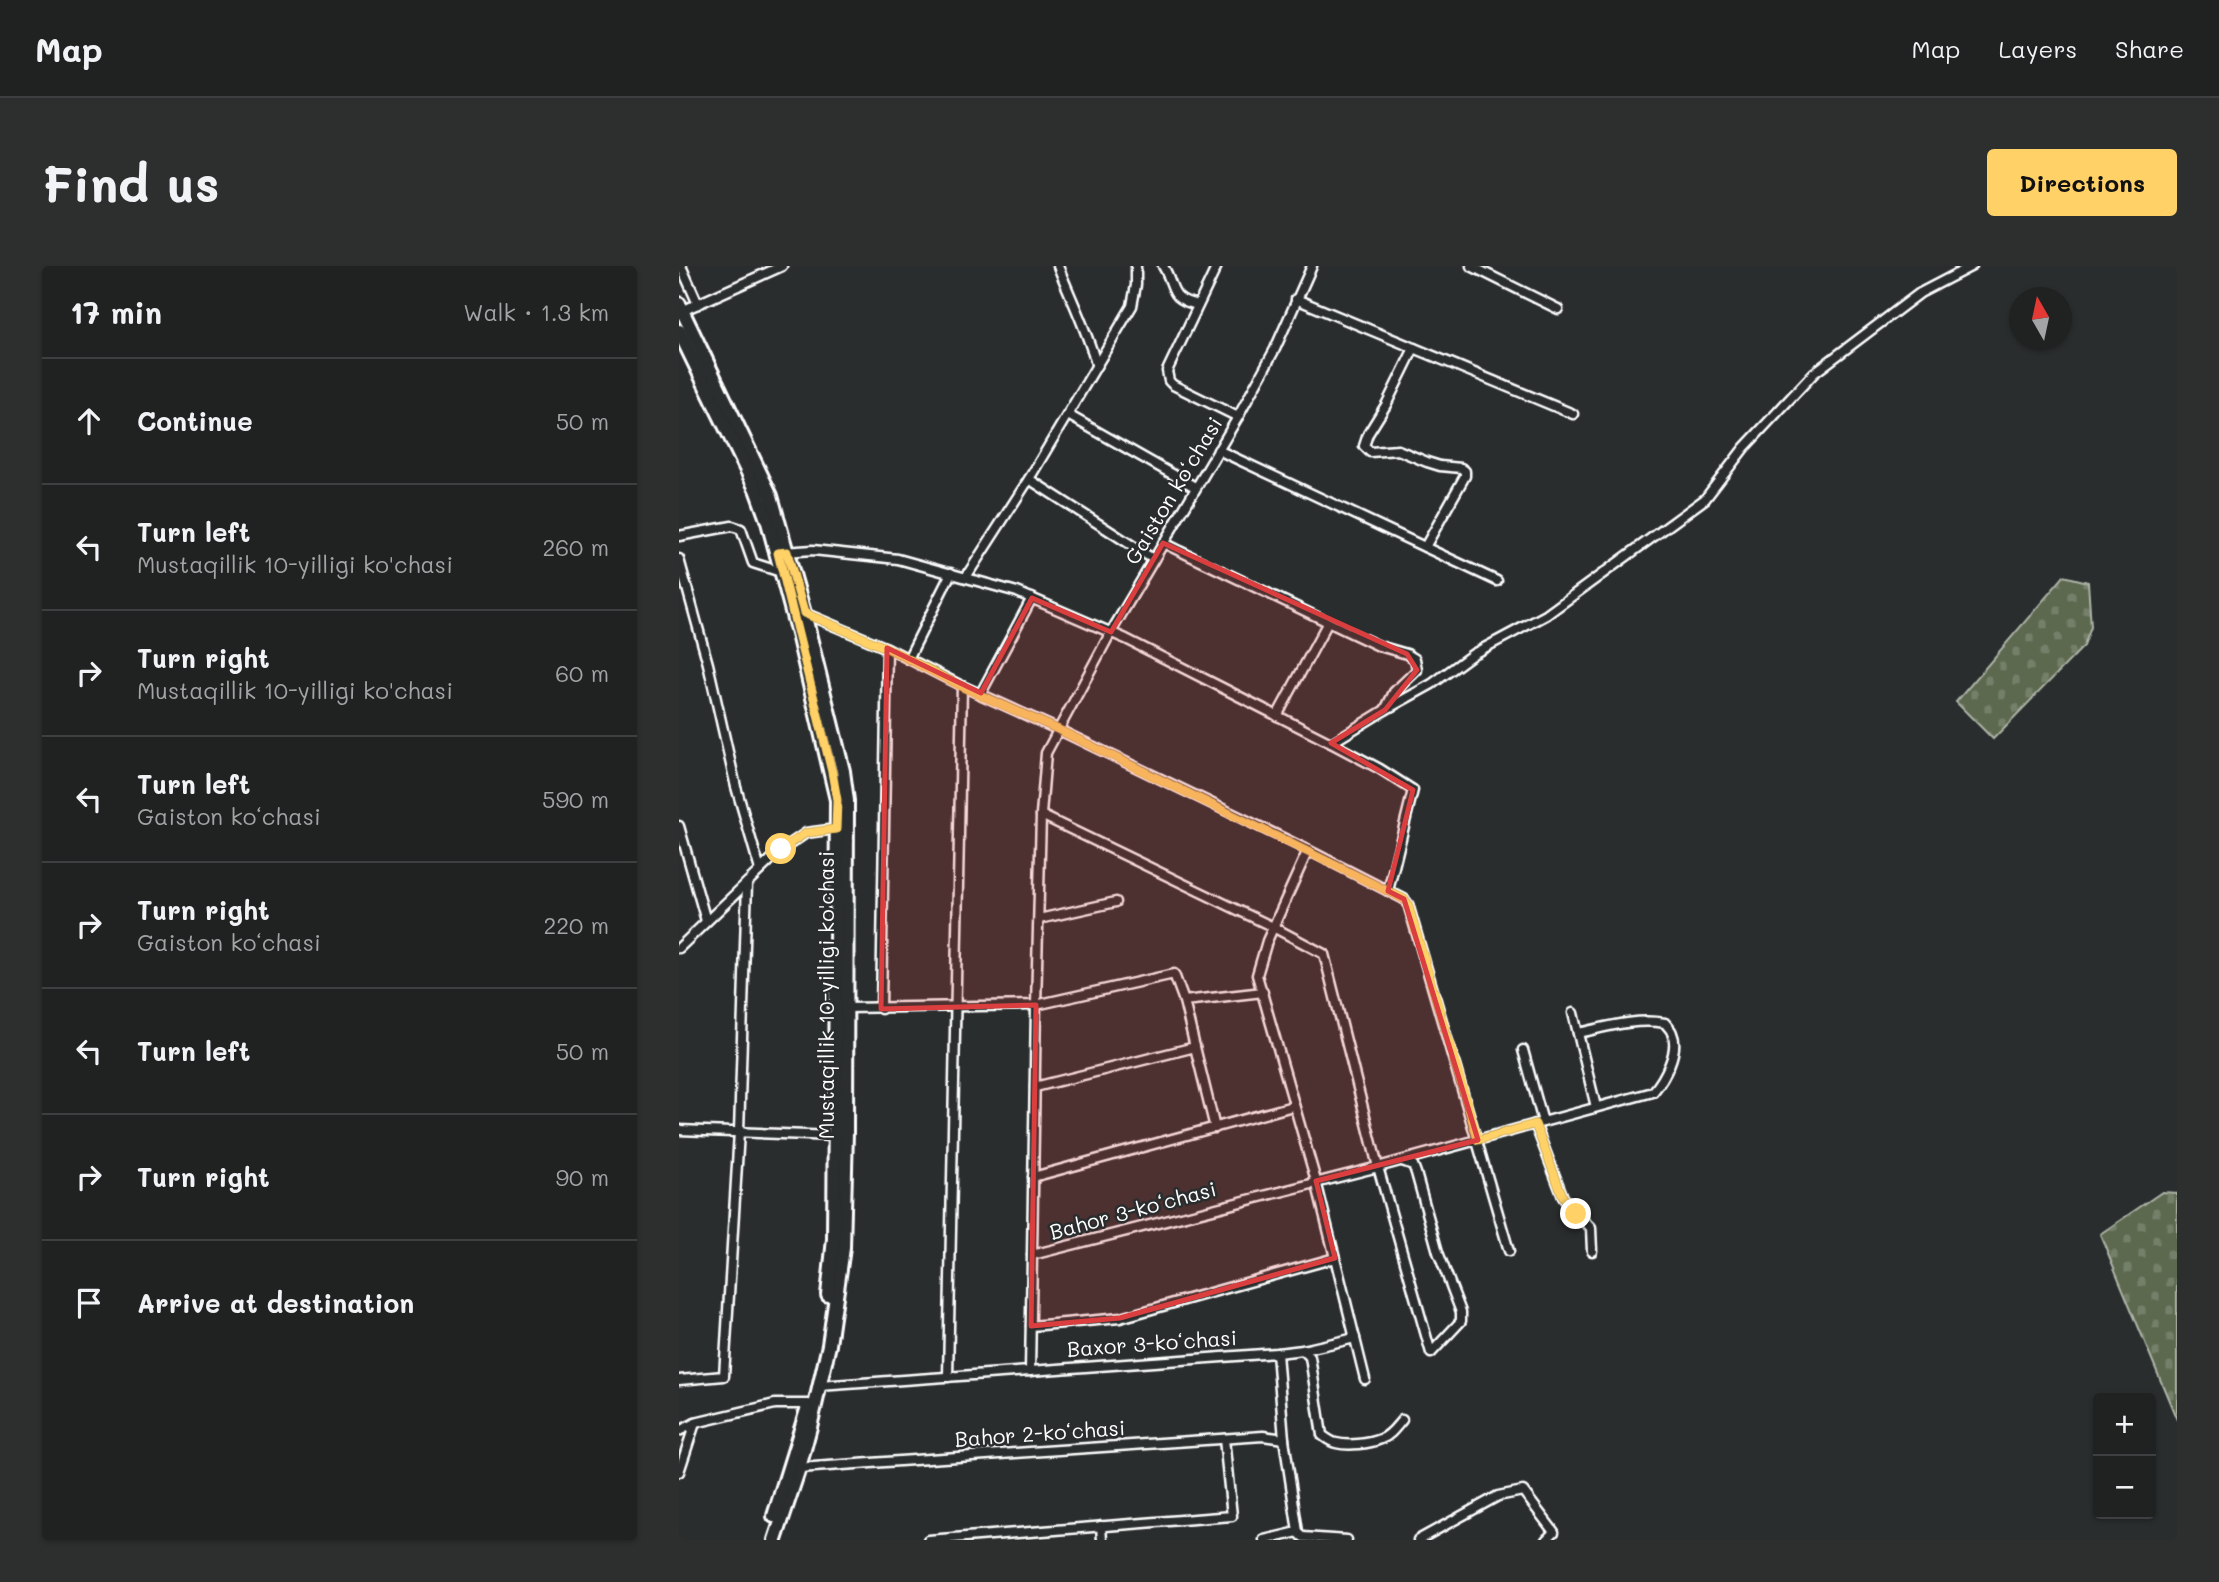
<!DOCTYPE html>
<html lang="en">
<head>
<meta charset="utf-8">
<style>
  :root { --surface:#202222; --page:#2d2f2f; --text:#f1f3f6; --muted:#a2a4a5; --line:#3d3f40; --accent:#ffd166 }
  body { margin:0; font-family:Mali,sans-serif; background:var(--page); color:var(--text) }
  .controls { position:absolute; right:21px; bottom:21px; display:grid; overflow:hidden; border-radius:7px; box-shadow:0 2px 5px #0004 }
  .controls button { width:63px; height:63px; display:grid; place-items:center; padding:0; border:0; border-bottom:2px solid var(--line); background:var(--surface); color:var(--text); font:35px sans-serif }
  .compass { position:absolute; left:1330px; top:21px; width:63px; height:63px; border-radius:50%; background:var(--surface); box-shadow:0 2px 5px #0004; rotate:351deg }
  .stop { position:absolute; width:21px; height:21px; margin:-16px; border:5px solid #ffd166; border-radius:50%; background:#fff }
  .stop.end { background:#ffd166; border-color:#fff; box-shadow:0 2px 7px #0008 }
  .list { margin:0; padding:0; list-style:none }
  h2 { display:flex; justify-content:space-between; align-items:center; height:91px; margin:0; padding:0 28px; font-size:30px }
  h2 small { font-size:23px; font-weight:400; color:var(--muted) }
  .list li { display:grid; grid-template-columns:46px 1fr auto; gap:21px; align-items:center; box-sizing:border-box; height:126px; padding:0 28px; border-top:2px solid var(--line) }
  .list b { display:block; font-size:26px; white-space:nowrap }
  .list p { margin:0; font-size:23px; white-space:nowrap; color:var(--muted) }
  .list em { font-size:23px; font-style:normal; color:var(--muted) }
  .icon { flex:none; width:38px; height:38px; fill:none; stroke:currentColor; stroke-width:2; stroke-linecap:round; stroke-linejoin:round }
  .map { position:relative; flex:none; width:1498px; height:1274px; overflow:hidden; border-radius:7px }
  header { display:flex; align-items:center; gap:42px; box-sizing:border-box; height:98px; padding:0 35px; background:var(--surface); border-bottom:2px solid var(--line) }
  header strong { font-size:33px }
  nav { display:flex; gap:38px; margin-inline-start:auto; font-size:24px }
  .intro { display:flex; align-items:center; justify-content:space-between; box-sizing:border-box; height:168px; padding:0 42px }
  h1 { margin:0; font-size:49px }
  .button { padding:18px 32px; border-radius:7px; background:var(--accent); color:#111; font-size:24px; font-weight:700 }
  main { display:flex; gap:42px; padding:0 42px }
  aside { flex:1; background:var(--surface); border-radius:7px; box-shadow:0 2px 5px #0004 }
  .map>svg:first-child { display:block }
  .cemetery { fill:url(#cemetery-stones); stroke:#aeb4a8; stroke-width:2 }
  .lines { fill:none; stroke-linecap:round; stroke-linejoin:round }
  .street-casing { stroke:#fff; stroke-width:13 }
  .secondary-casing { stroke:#fff; stroke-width:18 }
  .street { stroke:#2a2d2e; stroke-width:8 }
  .secondary { stroke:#2a2d2e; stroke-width:12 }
  .route { stroke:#ffd166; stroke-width:9 }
  .marked { fill:#da3e3e; fill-opacity:0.2; stroke:#da3e3e; stroke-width:5; stroke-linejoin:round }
  .labels { text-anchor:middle; stroke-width:5; stroke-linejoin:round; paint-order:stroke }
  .street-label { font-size:21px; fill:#fff; stroke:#2a2d2e }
</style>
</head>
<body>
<header>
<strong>Map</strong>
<nav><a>Map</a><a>Layers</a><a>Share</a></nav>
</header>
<div class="intro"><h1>Find us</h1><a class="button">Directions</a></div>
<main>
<aside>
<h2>17 min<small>Walk · 1.3 km</small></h2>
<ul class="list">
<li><svg class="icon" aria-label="ahead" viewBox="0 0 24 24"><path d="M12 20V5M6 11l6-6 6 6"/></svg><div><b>Continue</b></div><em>50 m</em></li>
<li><svg class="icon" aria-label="left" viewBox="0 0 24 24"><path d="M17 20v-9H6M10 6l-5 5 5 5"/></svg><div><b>Turn left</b><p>Mustaqillik 10-yilligi ko'chasi</p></div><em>260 m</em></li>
<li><svg class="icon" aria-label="right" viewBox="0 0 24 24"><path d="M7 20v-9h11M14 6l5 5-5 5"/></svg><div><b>Turn right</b><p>Mustaqillik 10-yilligi ko'chasi</p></div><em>60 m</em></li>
<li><svg class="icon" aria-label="left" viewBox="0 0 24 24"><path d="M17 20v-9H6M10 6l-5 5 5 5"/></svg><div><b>Turn left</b><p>Gaiston koʻchasi</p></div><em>590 m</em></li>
<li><svg class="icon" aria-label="right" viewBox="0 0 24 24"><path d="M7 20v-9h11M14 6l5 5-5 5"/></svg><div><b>Turn right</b><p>Gaiston koʻchasi</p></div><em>220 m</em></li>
<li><svg class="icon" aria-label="left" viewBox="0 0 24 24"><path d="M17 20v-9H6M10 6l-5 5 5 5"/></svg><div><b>Turn left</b></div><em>50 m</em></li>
<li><svg class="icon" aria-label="right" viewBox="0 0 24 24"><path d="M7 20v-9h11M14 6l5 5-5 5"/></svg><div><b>Turn right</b></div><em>90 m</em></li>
<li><svg class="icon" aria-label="arrive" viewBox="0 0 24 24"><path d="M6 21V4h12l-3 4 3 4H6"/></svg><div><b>Arrive at destination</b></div></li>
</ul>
</aside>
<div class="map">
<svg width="1498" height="1274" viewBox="0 0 1498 1274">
  <defs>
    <pattern id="cemetery-stones" width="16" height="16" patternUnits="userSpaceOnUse" patternTransform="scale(1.75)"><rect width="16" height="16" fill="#5d6950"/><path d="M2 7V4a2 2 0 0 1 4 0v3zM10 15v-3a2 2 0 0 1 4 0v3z" fill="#75806a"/></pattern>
  </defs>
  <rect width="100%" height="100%" fill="#2a2d2e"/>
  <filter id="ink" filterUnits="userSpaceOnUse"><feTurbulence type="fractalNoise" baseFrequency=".0143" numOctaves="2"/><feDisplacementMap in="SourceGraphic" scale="14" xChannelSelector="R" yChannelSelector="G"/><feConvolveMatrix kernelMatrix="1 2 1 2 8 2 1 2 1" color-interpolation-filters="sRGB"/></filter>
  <g filter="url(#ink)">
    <!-- cemetery -->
    <g class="cemetery">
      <path d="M1385 310 1409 316 1412 361 1405 380 1314 473 1277 436Z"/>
      <path d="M1483 926 1498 927V1154L1421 968Z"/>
    </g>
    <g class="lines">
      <defs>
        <g id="street">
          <path d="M2 0 19 38"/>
          <path d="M379 0C392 33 408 64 417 98"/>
          <path d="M457 0V19L453 40 350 213 474 293"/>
          <path d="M484 0C497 21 489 33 519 39"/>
          <path d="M538 0 488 105 490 115 494 119 559 151"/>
          <path d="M792 0 879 43"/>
          <path d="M617 33 894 148"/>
          <path d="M3 45 103 0"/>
          <path d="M735 82 707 139 689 168 685 180 691 186 719 184 748 196 761 200 782 202 786 205V210L746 281"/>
          <path d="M389 149 516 221"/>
          <path d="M539 184 818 315"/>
          <path d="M0 270 53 260 62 263 74 297 102 306"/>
          <path d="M484 277 674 368 700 380 728 388 736 393 738 404 715 426 706 444"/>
          <path d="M104 286 134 284 219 293 338 326 447 373 652 477 706 444 753 418 794 388 867 349 1026 233 1065 182 1135 107 1241 27 1293 0"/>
          <path d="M0 293 29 398 57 521 81 604"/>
          <path d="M287 311 350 213"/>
          <path d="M125 347 208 382 283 420 378 463 629 584 725 633 729 638 830 985"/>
          <path d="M229 393 272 307"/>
          <path d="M302 427 353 332"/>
          <path d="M598 450 649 356"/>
          <path d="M652 477 701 503 734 524 709 625"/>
          <path d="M362 549 594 661 645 688 699 901 752 1087 782 1055V1046L759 986 737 907 734 899 723 895"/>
          <path d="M0 560 27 655"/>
          <path d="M629 584 588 675 578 709 637 915 686 1113"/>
          <path d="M360 653 437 636"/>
          <path d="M0 682 102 584 127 567 157 563"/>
          <path d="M166 742 357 739 362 549 367 487 432 366 559 151 596 83 633 0"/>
          <path d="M202 743 208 382"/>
          <path d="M894 747 917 841"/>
          <path d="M516 781 505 735 584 726"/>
          <path d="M844 784 864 856"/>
          <path d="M356 821 516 781 536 862"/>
          <path d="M856 858 884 931 891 941 912 962 913 985"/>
          <path d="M0 864 156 870"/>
          <path d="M354 911 614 840"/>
          <path d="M353 989 357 739 495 708 505 735"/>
          <path d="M352 1060 441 1052 656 992"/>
          <path d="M624 1084 631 1091 643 1169C647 1172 652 1176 657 1177 669 1180 690 1178 702 1173 711 1170 717 1161 723 1154"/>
          <path d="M598 1087 605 1173 619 1266 624 1271 668 1274"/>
          <path d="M351 1105 598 1087 624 1084 676 1072"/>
          <path d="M269 1111 283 420"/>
          <path d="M0 1114 45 1110 60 866 68 617"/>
          <path d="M140 1120 351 1105 353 989 699 901 974 826C985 813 1001 785 993 767 992 763 988 760 986 757 957 752 927 761 899 767"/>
          <path d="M0 1165 16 1157 96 1138H129"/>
          <path d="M120 1202 584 1170 605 1173"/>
          <path d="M0 1206 16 1157"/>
          <path d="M422 1260 423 1274"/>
          <path d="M249 1274 553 1250 545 1173"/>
          <path d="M585 1274 619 1266"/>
          <path d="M739 1274 819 1230 844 1225 875 1266 867 1274"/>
        </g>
        <g id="secondary">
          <path d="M0 38 92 230 125 347 164 505 168 535 167 866 164 982 150 1079 131 1161 120 1202 96 1274"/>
          <path d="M0 65 77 223 89 256 119 368 158 534 155 973 149 1029"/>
          <path d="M95 1250 128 1144"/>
        </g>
      </defs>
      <!-- street casing -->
      <use href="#street" class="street-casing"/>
      <!-- secondary casing -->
      <use href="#secondary" class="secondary-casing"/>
      <!-- street -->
      <use href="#street" class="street"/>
      <!-- secondary -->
      <use href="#secondary" class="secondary"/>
    </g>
  </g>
  <g class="lines" filter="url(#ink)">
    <!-- route -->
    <path class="route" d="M102 583 127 567 157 563 158 534 153 506 99 287 108 286 125 347 208 382 283 421 378 463 725 633 729 638 799 874 856 858 884 931 897 948"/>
  </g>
  <!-- marked area -->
  <path class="marked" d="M484 277 728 388 738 404 706 444 652 477 734 524 709 625 725 633 799 874 637 915 656 992 441 1052 352 1060 357 739 202 743 208 382 302 427 353 332 432 366Z"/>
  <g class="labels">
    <!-- street labels -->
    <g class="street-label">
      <text transform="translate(495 225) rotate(-59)" y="7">Gaiston koʻchasi</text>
      <text transform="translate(148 729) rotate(-90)" y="7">Mustaqillik 10-yilligi ko'chasi</text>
      <text transform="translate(454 945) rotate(-15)" y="7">Bahor 3-koʻchasi</text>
      <text transform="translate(473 1078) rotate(-4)" y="7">Baxor 3-koʻchasi</text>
      <text transform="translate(361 1168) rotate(-4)" y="7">Bahor 2-koʻchasi</text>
    </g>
  </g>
</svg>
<div class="controls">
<button>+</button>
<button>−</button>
</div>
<svg class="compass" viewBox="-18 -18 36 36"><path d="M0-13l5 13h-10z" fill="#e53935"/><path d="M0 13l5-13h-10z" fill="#a2a4a5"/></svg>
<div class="stop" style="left:102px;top:583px"></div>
<div class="stop end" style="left:897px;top:948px"></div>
</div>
</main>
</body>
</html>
